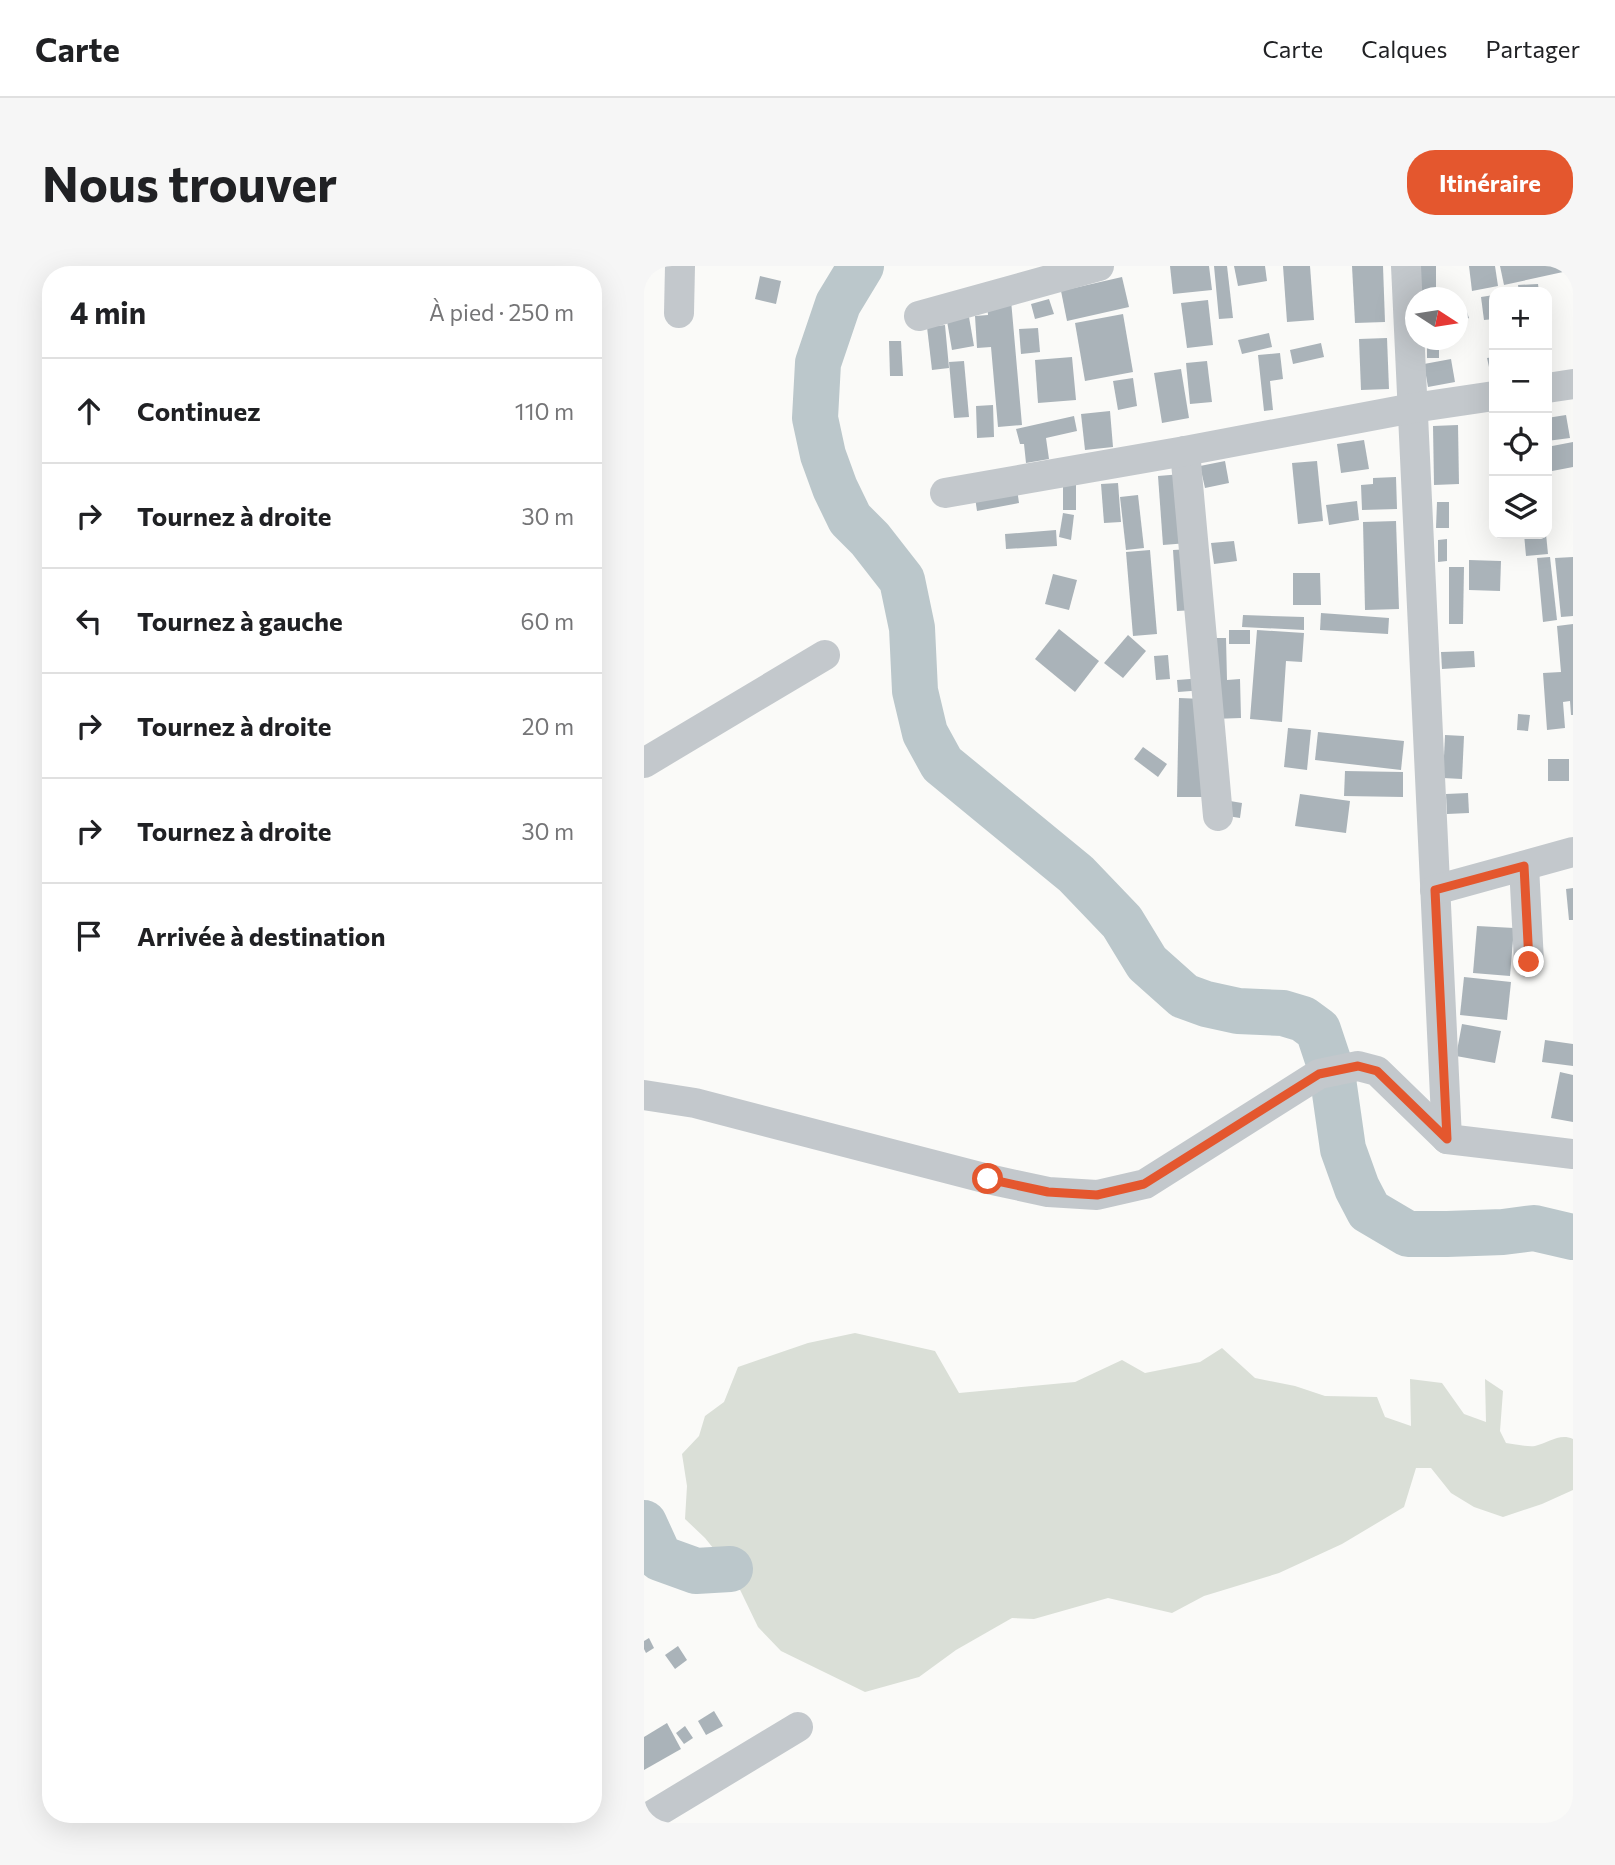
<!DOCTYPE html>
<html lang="fr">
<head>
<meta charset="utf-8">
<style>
  :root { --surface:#fff; --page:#f6f6f6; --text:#202124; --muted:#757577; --line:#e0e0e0; --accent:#e4572e }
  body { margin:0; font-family:Commissioner,sans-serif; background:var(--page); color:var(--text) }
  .controls { position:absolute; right:21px; top:21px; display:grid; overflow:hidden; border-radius:14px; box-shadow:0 7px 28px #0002 }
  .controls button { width:63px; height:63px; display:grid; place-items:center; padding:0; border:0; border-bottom:2px solid var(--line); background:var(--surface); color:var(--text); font:35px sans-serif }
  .compass { position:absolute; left:761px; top:21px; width:63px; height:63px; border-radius:50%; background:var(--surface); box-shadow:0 7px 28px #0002; rotate:102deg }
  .stop { position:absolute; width:21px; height:21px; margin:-16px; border:5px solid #e4572e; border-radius:50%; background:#fff }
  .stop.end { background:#e4572e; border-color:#fff; box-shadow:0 2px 7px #0008 }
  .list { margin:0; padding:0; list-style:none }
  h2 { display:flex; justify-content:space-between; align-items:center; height:91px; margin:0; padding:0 28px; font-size:30px }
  h2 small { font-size:23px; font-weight:400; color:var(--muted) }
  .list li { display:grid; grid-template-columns:46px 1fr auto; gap:21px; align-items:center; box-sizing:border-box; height:105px; padding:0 28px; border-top:2px solid var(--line) }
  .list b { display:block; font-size:26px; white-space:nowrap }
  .list em { font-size:23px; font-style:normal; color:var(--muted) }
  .icon { flex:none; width:38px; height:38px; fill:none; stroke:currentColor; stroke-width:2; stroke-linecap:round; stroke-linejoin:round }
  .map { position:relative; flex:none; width:929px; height:1557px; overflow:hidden; border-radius:28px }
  header { display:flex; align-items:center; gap:42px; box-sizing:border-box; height:98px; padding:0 35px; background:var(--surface); border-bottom:2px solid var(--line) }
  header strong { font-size:33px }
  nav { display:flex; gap:38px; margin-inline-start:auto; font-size:24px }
  .intro { display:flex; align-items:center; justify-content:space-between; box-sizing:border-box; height:168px; padding:0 42px }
  h1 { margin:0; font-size:49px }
  .button { padding:18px 32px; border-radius:28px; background:var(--accent); color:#fff; font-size:24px; font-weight:700 }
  main { display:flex; gap:42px; padding:0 42px }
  aside { flex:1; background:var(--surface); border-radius:28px; box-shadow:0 7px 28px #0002 }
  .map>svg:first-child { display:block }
  .green { fill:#dadfd7 }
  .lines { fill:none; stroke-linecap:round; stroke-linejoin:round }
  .river { stroke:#bbc7cb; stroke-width:46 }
  .building { fill:#aab3b9 }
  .street { stroke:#c3c8cc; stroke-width:30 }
  .route { stroke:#e4572e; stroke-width:9 }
</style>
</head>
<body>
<header>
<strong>Carte</strong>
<nav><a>Carte</a><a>Calques</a><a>Partager</a></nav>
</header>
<div class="intro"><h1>Nous trouver</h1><a class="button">Itinéraire</a></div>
<main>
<aside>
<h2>4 min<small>À pied · 250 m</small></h2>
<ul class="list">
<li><svg class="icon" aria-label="ahead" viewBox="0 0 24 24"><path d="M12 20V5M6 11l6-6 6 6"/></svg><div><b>Continuez</b></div><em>110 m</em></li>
<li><svg class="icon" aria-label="right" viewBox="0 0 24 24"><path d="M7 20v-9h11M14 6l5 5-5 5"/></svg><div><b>Tournez à droite</b></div><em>30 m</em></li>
<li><svg class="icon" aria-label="left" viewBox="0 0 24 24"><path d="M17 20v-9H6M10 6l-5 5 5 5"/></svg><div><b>Tournez à gauche</b></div><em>60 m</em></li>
<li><svg class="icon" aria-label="right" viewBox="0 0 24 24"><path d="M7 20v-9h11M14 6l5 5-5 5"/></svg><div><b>Tournez à droite</b></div><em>20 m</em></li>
<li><svg class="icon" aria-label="right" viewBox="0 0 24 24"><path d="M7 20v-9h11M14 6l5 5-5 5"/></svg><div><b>Tournez à droite</b></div><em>30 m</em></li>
<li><svg class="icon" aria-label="arrive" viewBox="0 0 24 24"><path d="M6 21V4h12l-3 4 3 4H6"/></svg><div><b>Arrivée à destination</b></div></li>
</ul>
</aside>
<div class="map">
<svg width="929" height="1557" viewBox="0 0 929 1557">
  <rect width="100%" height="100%" fill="#fafaf8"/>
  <!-- green -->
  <path class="green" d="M211 1067 291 1085 315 1127 431 1116 478 1094 501 1107 556 1096 578 1082 611 1112 651 1120 681 1130 733 1131 741 1151 767 1160 766 1113 798 1117 820 1148 842 1156 841 1113 859 1125 856 1165 862 1177C871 1178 882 1181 891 1180 905 1177 915 1167 929 1173V1224L898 1238 859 1251 830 1241 807 1227 787 1202H772L760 1241 698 1278 635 1307 560 1330 528 1347 464 1332 390 1353 368 1352 312 1384 275 1411 221 1426 137 1385 114 1361 86 1303 61 1272 41 1253 43 1220 38 1188 55 1170 61 1150 80 1136 94 1101 164 1077Z"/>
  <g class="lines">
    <!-- river -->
    <g class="river">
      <path d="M217 0 194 38 174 97 171 152 179 189 191 222 206 253 226 273 258 314 268 362 271 425 281 467 298 498 432 608 478 656 503 697 540 730 562 738 594 745 639 747 659 753 674 764 688 806 699 883 713 922 725 945 764 968H803L859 966 890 962 929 971"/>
      <path d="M0 1257 16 1292 52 1305 86 1303"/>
    </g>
  </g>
  <!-- building -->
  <g class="building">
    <path d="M526 0H565L568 24 529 28Z"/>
    <path d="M570 0H583L589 52 575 53Z"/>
    <path d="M590 0H621L623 15 594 20Z"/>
    <path d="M639 0H666L670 54 643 56Z"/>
    <path d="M708 0H739L741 56 711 57Z"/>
    <rect x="775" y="0" width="17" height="29"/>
    <path d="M825 0H851L854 20 828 25Z"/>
    <path d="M856 0H918L919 6 860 19Z"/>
    <path d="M116 10 137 15 132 38 111 33Z"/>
    <path d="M478 11 485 41 423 55 417 25Z"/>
    <path d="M894 18 895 26H875L874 19Z"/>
    <path d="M850 29V53L840 54 837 31Z"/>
    <path d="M405 33 410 48 391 53 387 38Z"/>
    <path d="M367 34 378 159 354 161 347 81 333 82 331 50 344 49 343 36Z"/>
    <path d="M564 34 569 79 543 82 537 37Z"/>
    <path d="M823 46 825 52 814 57V49Z"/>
    <path d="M479 48 489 106 441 115 431 57Z"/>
    <path d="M325 51 330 80 308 84 303 55Z"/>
    <path d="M301 59 305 102 288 104 283 61Z"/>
    <path d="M394 62 396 86 377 88 375 63Z"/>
    <path d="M625 67 628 81 598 88 594 74Z"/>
    <path d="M743 72 745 123 717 124 715 73Z"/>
    <rect x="783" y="74" width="12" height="18"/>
    <path d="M245 75H257L259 110H246Z"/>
    <path d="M677 77 680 91 649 98 646 84Z"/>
    <path d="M636 87 639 113 626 115 629 144 620 145 614 89Z"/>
    <path d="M428 91 432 134 394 137 391 94Z"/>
    <path d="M850 91V110H847L843 92Z"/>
    <path d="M807 93 811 116 784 121 780 98Z"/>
    <path d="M320 95 325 151 310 152 305 96Z"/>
    <path d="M563 95 568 136 546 138 542 97Z"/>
    <path d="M537 103 545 152 518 157 510 107Z"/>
    <path d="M489 112 493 140 474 144 469 115Z"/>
    <path d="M349 139 350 171 333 172 332 140Z"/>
    <path d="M466 145 469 181 441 184 437 148Z"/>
    <path d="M922 149 926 172 903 175V152Z"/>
    <path d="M430 150 433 165 402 172 405 193 382 197 380 178H376L372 163Z"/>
    <path d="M814 159 815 218 790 219 789 160Z"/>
    <path d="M720 174 725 203 697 207 693 178Z"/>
    <path d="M929 176V201L903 206V181Z"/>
    <path d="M581 195 585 217 561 222 556 200Z"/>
    <path d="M673 195 679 255 654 258 648 197Z"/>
    <path d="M538 208 544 277 519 279 514 210Z"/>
    <path d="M752 211 753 243 718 244 717 219 729 218V212Z"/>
    <path d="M474 217 477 256 460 257 457 218Z"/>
    <rect x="419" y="218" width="13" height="26"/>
    <path d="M373 223 375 237 333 245 331 231Z"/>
    <path d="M494 229 500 282 482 284 476 231Z"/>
    <path d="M713 235 715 254 685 259 682 239Z"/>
    <path d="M793 236H805V262H792Z"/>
    <path d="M419 247 430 249 427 274 415 271Z"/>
    <path d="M752 255 755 343 721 344 719 256Z"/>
    <path d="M412 264 413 280 362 283 361 268Z"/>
    <path d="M880 268H902L904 288 882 290Z"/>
    <path d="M803 273V295L794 296V274Z"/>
    <path d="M590 275 593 295 570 298 567 277Z"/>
    <path d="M546 283 550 344 533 345 529 284Z"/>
    <path d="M506 284 513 368 489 370 482 286Z"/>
    <path d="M906 291 913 354 899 356 893 292Z"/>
    <path d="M929 291V350L917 351 911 292Z"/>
    <path d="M825 294 857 295 856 325 825 324Z"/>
    <path d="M805 301H820L819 358H805Z"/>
    <path d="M649 307H676L677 339H649Z"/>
    <path d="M409 308 433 314 425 344 401 338Z"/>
    <path d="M677 347 745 352 744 368 676 364Z"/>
    <path d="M599 349 660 351V364L598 361Z"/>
    <path d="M929 358V449H927L926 435 919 436 921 462 903 464 899 407 917 406 913 360Z"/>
    <path d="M415 363 455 395 431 426 391 393Z"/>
    <rect x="585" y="364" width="21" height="14"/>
    <path d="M613 364 660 367 658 396 642 395 638 456 606 453Z"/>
    <path d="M484 369 502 385 479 412 460 397Z"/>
    <path d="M566 372H582L583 414 596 413 597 452 569 453Z"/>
    <path d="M830 385 831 401 798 403 797 386Z"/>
    <path d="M524 389 526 413 512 414 510 390Z"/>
    <path d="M559 412 560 424 534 426 533 414Z"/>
    <path d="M535 432 560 433 558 531H533Z"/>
    <path d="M874 448 886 449 884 465 873 464Z"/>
    <path d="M644 462 667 464 663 504 640 501Z"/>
    <path d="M674 466 760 475 757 504 671 494Z"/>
    <path d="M801 469 820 470 818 513 799 512Z"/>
    <path d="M499 481 523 498 514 511 490 493Z"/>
    <rect x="904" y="493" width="21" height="22"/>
    <path d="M701 505 759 506V531L700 530Z"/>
    <path d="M824 527 825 547 803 548 802 528Z"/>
    <path d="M656 528 706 535 702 567 651 560Z"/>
    <path d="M574 533 598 537 596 552 571 548Z"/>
    <path d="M929 622V654H925L922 623Z"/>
    <path d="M833 660 870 662 866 710 829 707Z"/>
    <path d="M820 711 867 716 863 754 816 749Z"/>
    <path d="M818 758 857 765 851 797 812 790Z"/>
    <path d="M901 774 929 778V800L898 796Z"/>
    <path d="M916 806 929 809V856L907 852Z"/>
    <path d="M5 1372 10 1382 2 1387 0 1383V1375Z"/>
    <path d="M34 1380 43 1394 31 1403 21 1389Z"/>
    <path d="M70 1445 79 1460 62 1469 54 1455Z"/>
    <path d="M23 1457 37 1483 0 1504V1471Z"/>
    <path d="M41 1460 49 1472 40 1478 32 1467Z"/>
  </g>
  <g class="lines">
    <!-- street -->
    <g class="street">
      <path d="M762 0 803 873"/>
      <path d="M35 47 36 0"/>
      <path d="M275 50 455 0"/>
      <path d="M903 122 929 118"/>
      <path d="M541 185 574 550"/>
      <path d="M301 227 541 185 769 142 850 130"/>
      <path d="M0 497 181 389"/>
      <path d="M880 600 885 696"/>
      <path d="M791 624 929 586"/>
      <path d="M0 829 51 837 344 913 404 926 453 929 501 918 675 808 714 800 733 805 803 873 929 888"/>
      <path d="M0 1554 154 1461"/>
    </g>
  </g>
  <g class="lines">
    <!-- route -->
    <path class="route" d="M344 913 404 926 453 929 500 918 675 808 714 800 733 805 803 873 791 624 880 600 885 696"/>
  </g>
</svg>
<div class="controls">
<button>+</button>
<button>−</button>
<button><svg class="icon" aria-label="locate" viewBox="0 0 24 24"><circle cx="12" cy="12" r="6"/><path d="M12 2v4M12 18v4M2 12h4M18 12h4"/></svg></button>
<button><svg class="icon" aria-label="layers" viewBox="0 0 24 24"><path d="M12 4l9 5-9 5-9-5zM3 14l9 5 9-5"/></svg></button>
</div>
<svg class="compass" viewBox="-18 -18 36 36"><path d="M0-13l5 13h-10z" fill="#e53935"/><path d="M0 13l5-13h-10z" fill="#757577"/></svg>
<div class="stop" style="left:344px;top:913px"></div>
<div class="stop end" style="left:885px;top:696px"></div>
</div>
</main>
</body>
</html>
